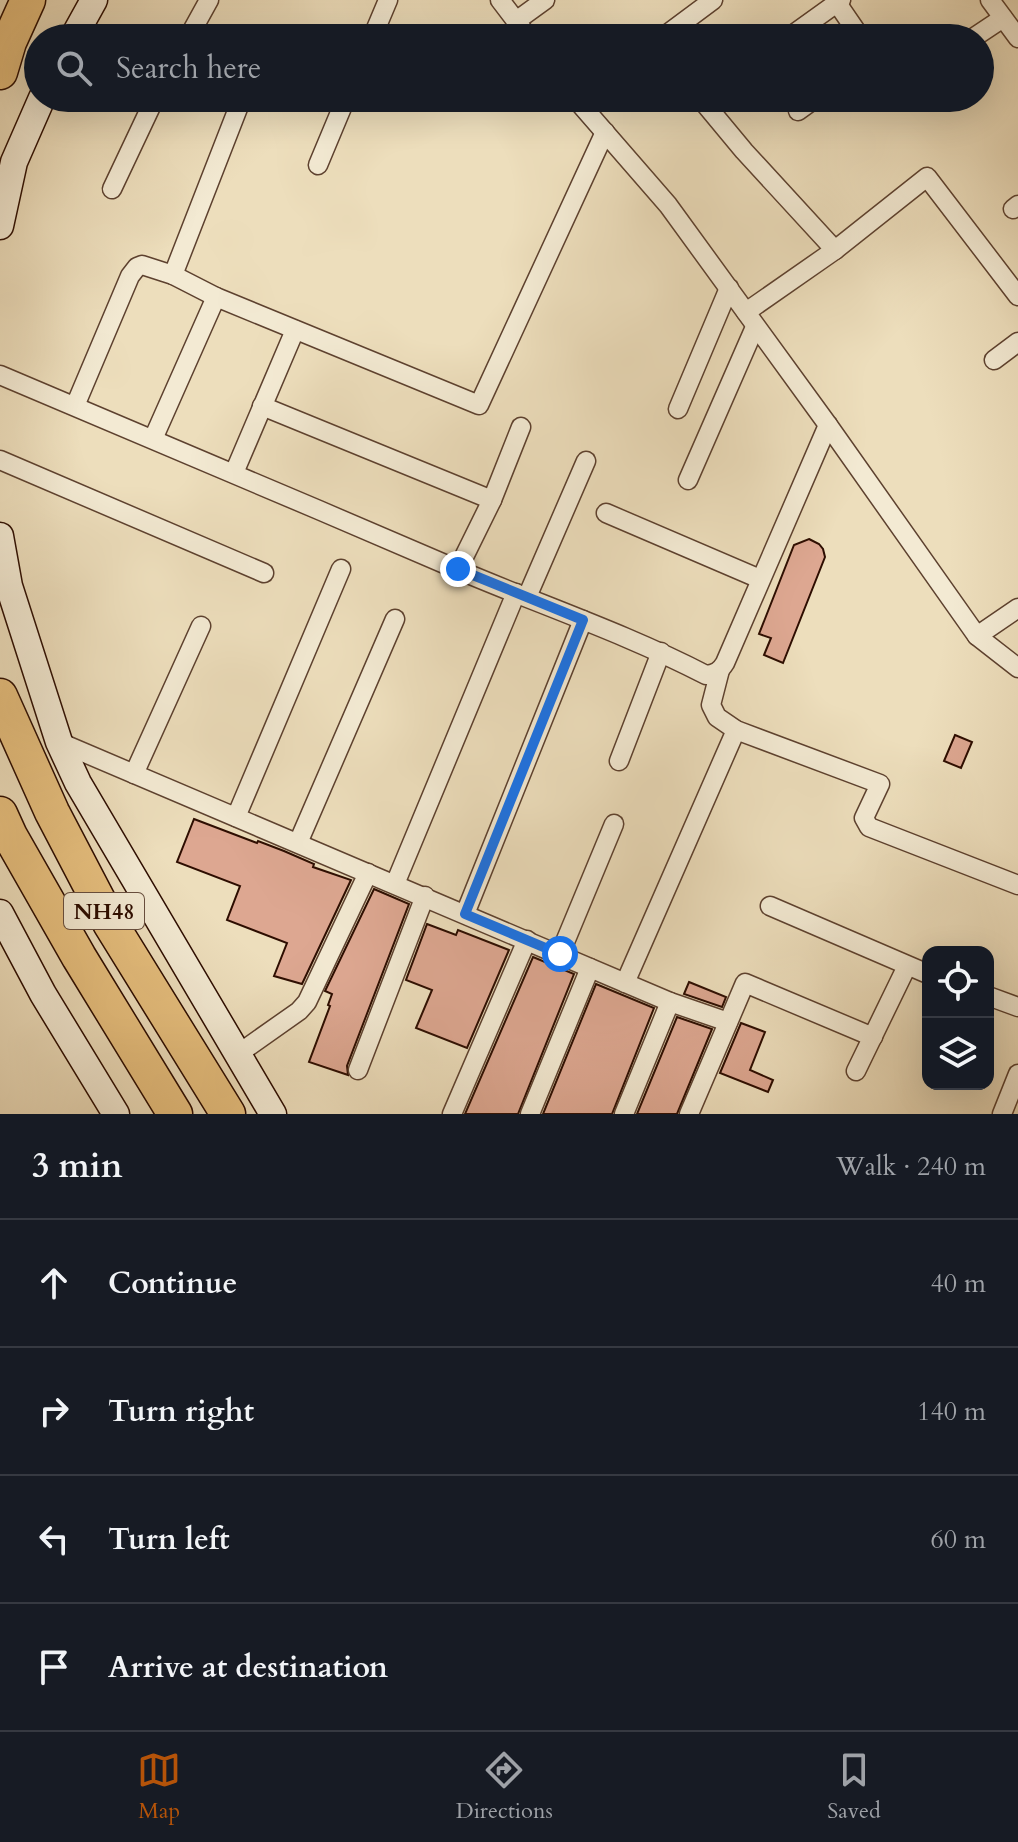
<!DOCTYPE html>
<html lang="en">
<head>
<meta charset="utf-8">
<style>
  :root { --surface:#171b24; --page:#242831; --text:#f1f3f6; --muted:#9ea1a6; --line:#363941; --accent:#b45309 }
  body { margin:0; font-family:Cardo,serif; background:var(--page); color:var(--text) }
  .controls { position:absolute; right:24px; bottom:24px; display:grid; overflow:hidden; border-radius:16px; box-shadow:0 8px 32px #0002 }
  .controls button { width:72px; height:72px; display:grid; place-items:center; padding:0; border:0; border-bottom:2px solid var(--line); background:var(--surface); color:var(--text); font:40px sans-serif }
  .stop { position:absolute; width:24px; height:24px; margin:-18px; border:6px solid #1a73e8; border-radius:50%; background:#fff }
  .stop.end { background:#1a73e8; border-color:#fff; box-shadow:0 2px 8px #0008 }
  .list { margin:0; padding:0; list-style:none }
  h2 { display:flex; justify-content:space-between; align-items:center; height:104px; margin:0; padding:0 32px; font-size:34px }
  h2 small { font-size:26px; font-weight:400; color:var(--muted) }
  .list li { display:grid; grid-template-columns:52px 1fr auto; gap:24px; align-items:center; box-sizing:border-box; height:128px; padding:0 32px; border-top:2px solid var(--line) }
  .list b { display:block; font-size:30px; white-space:nowrap }
  .list em { font-size:26px; font-style:normal; color:var(--muted) }
  .icon { flex:none; width:44px; height:44px; fill:none; stroke:currentColor; stroke-width:2; stroke-linecap:round; stroke-linejoin:round }
  .map { position:relative; flex:none; width:1018px; height:1114px; overflow:hidden }
  .search { position:absolute; background:var(--surface); box-shadow:0 8px 32px #0002; left:24px; right:24px; top:24px; height:88px; display:flex; align-items:center; gap:20px; box-sizing:border-box; padding:0 28px; border-radius:44px; color:var(--muted); font-size:30px }
  .sheet { height:616px; background:var(--surface) }
  nav { display:flex; justify-content:space-around; align-items:center; box-sizing:border-box; height:112px; border-top:2px solid var(--line); background:var(--surface); font-size:22px; color:var(--muted) }
  nav a { display:grid; justify-items:center; gap:4px }
  nav .on { color:var(--accent) }
  .map>svg:first-child { display:block }
  .building { fill:#dda791; stroke:#2d0d00; stroke-width:2 }
  .lines { fill:none; stroke-linecap:round; stroke-linejoin:round }
  .minor-casing { stroke:#5d412f; stroke-width:21 }
  .secondary-casing { stroke:#2d0d00; stroke-width:29 }
  .motorway-casing { stroke:#2d0d00; stroke-width:37 }
  .minor { stroke:#f3ead3; stroke-width:18 }
  .secondary { stroke:#f3ead3; stroke-width:26 }
  .motorway { stroke:#e6bf7e; stroke-width:34 }
  .route { stroke:#1a73e8; stroke-width:10 }
  .labels { text-anchor:middle; stroke-width:6; stroke-linejoin:round; paint-order:stroke }
  .shield { fill:#f3ead3; stroke:#684f3f; stroke-width:2 }
  .shield-label { font-size:22px; font-weight:bold; fill:#2d0d00 }
</style>
</head>
<body>
<div class="map">
<svg width="1018" height="1114" viewBox="0 0 1018 1114">
  <rect width="100%" height="100%" fill="#eddebc"/>
  <filter id="stains"><feTurbulence type="fractalNoise" baseFrequency=".0025" numOctaves="4"/><feColorMatrix values="0 0 0 0 .2 0 0 0 0 .09 0 0 0 0 .02 0 0 0 .5 -.17"/></filter>
  <radialGradient id="worn" r=".72"><stop offset=".6" stop-color="#630" stop-opacity="0"/><stop offset="1" stop-color="#630" stop-opacity=".3"/></radialGradient>
  <!-- building -->
  <g class="building">
    <path d="M809 539 819 544 823 549 825 557 783 663 764 655 771 638 759 634 794 545Z"/>
    <path d="M955 735 972 742 961 768 944 761Z"/>
    <path d="M194 819 257 843 258 841 284 851 314 864 313 867 351 880 302 984 274 976 287 943 227 920 240 886 177 862Z"/>
    <path d="M374 889 409 904 347 1066 348 1075 309 1062 330 1006 328 1005 332 994 325 991Z"/>
    <path d="M427 924 456 935 458 930 509 950 467 1048 416 1028 432 990 406 980Z"/>
    <path d="M533 957 574 974 518 1114H465Z"/>
    <path d="M689 982 726 997 722 1007 684 994Z"/>
    <path d="M596 984 654 1008 612 1114H543Z"/>
    <path d="M677 1017 712 1029 677 1114H637Z"/>
    <path d="M741 1023 765 1032 750 1070 773 1080 768 1092 720 1073Z"/>
  </g>
  <g class="lines">
    <defs>
      <g id="minor">
        <path d="M500 0 529 38"/>
        <path d="M990 0 1018 38"/>
        <path d="M837 3 861 38"/>
        <path d="M516 21 545 0"/>
        <path d="M188 38 209 0"/>
        <path d="M372 38 388 0"/>
        <path d="M662 38 713 0"/>
        <path d="M788 38 841 0"/>
        <path d="M973 38 1003 18"/>
        <path d="M575 98 668 205 828 425 977 636 1018 668"/>
        <path d="M700 98 744 151 835 250"/>
        <path d="M798 111 816 98"/>
        <path d="M318 165 346 98"/>
        <path d="M112 189 155 98"/>
        <path d="M1013 209 1018 205"/>
        <path d="M173 275 242 98"/>
        <path d="M746 312 835 250 927 177 1018 296"/>
        <path d="M994 360 1018 342"/>
        <path d="M0 375C152 439 303 503 454 568 538 604 625 633 706 675 716 674 720 671 725 663L828 425"/>
        <path d="M75 406 130 276 137 267 142 265 173 275 216 297 479 405 605 132"/>
        <path d="M262 406 492 500"/>
        <path d="M678 409 729 288"/>
        <path d="M153 439 216 297"/>
        <path d="M0 460 264 573"/>
        <path d="M234 473 295 330"/>
        <path d="M688 480 755 327"/>
        <path d="M606 513 760 579"/>
        <path d="M458 569 492 500 521 427"/>
        <path d="M527 597 586 461"/>
        <path d="M977 636 1018 608"/>
        <path d="M720 670 711 705 717 717 736 730 880 784 864 818 869 827 1018 885"/>
        <path d="M59 742 670 1002 728 1022"/>
        <path d="M619 761 661 652"/>
        <path d="M134 774 201 626"/>
        <path d="M236 817 341 569"/>
        <path d="M298 843 395 619"/>
        <path d="M395 884 516 593"/>
        <path d="M770 906 928 974"/>
        <path d="M465 914 583 620"/>
        <path d="M560 954 614 824"/>
        <path d="M625 983 736 730"/>
        <path d="M988 996 1018 1007"/>
        <path d="M238 1054 299 1011 307 1002 368 873"/>
        <path d="M358 1070 425 896"/>
        <path d="M856 1071 907 966"/>
        <path d="M452 1114 527 940"/>
        <path d="M530 1114 590 968"/>
        <path d="M624 1114 670 1002"/>
        <path d="M689 1114 745 983 873 1037"/>
        <path d="M1002 1114 1018 1074"/>
      </g>
      <g id="secondary">
        <path d="M73 38 94 0"/>
        <path d="M0 226 14 162 42 98"/>
        <path d="M0 536 9 586 59 742 78 783 273 1114"/>
        <path d="M0 913 43 994 116 1114"/>
      </g>
      <g id="motorway">
        <path d="M0 72 9 42 28 0"/>
        <path d="M0 696 52 812 110 923 228 1114"/>
        <path d="M0 814 10 836 79 957 175 1114"/>
      </g>
    </defs>
    <!-- minor casing -->
    <use href="#minor" class="minor-casing"/>
    <!-- secondary casing -->
    <use href="#secondary" class="secondary-casing"/>
    <!-- motorway casing -->
    <use href="#motorway" class="motorway-casing"/>
    <!-- minor -->
    <use href="#minor" class="minor"/>
    <!-- secondary -->
    <use href="#secondary" class="secondary"/>
    <!-- motorway -->
    <use href="#motorway" class="motorway"/>
  </g>
  <g class="lines">
    <!-- route -->
    <path class="route" d="M458 569 583 620 465 914 560 954"/>
  </g>
  <g class="labels">
    <!-- shield labels -->
    <rect class="shield" x="64" y="893" width="80" height="36" rx="6"/>
    <g class="shield-label">
      <text x="104" y="919">NH48</text>
    </g>
  </g>
  <rect width="100%" height="100%" filter="url(#stains)"/>
  <rect width="100%" height="100%" fill="url(#worn)"/>
</svg>
<div class="controls">
<button><svg class="icon" aria-label="locate" viewBox="0 0 24 24"><circle cx="12" cy="12" r="6"/><path d="M12 2v4M12 18v4M2 12h4M18 12h4"/></svg></button>
<button><svg class="icon" aria-label="layers" viewBox="0 0 24 24"><path d="M12 4l9 5-9 5-9-5zM3 14l9 5 9-5"/></svg></button>
</div>
<div class="stop" style="left:560px;top:954px"></div>
<div class="stop end" style="left:458px;top:569px"></div>
<div class="search"><svg class="icon" aria-label="search" viewBox="0 0 24 24"><circle cx="10" cy="10" r="6"/><path d="M15 15l6 6"/></svg>Search here</div>
</div>
<section class="sheet">
<h2>3 min<small>Walk · 240 m</small></h2>
<ul class="list">
<li><svg class="icon" aria-label="ahead" viewBox="0 0 24 24"><path d="M12 20V5M6 11l6-6 6 6"/></svg><div><b>Continue</b></div><em>40 m</em></li>
<li><svg class="icon" aria-label="right" viewBox="0 0 24 24"><path d="M7 20v-9h11M14 6l5 5-5 5"/></svg><div><b>Turn right</b></div><em>140 m</em></li>
<li><svg class="icon" aria-label="left" viewBox="0 0 24 24"><path d="M17 20v-9H6M10 6l-5 5 5 5"/></svg><div><b>Turn left</b></div><em>60 m</em></li>
<li><svg class="icon" aria-label="arrive" viewBox="0 0 24 24"><path d="M6 21V4h12l-3 4 3 4H6"/></svg><div><b>Arrive at destination</b></div></li>
</ul>
</section>
<nav>
<a class="on"><svg class="icon" aria-label="map" viewBox="0 0 24 24"><path d="M3 6l6-2 6 2 6-2v14l-6 2-6-2-6 2zM9 4v14M15 6v14"/></svg>Map</a>
<a><svg class="icon" aria-label="directions" viewBox="0 0 24 24"><path d="M12 3l9 9-9 9-9-9zM9 14v-3h6M13 9l2 2-2 2"/></svg>Directions</a>
<a><svg class="icon" aria-label="saved" viewBox="0 0 24 24"><path d="M7 4h10v16l-5-4-5 4z"/></svg>Saved</a>
</nav>
</body>
</html>
